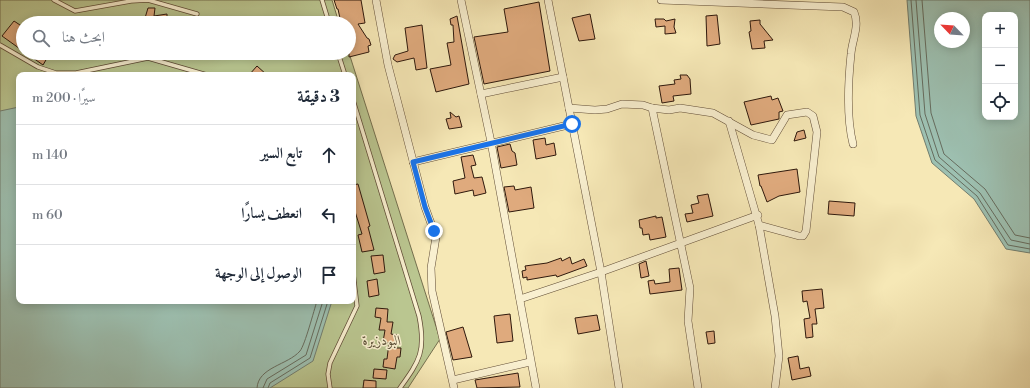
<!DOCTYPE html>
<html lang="ar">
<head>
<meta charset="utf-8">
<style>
  :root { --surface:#fff; --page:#f6f6f7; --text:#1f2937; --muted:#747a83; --line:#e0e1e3 }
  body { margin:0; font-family:"Libre Bodoni",Amiri,serif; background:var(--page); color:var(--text); direction:rtl }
  .controls { position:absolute; right:12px; top:12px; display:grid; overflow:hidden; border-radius:8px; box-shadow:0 2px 10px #0003 }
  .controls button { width:36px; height:36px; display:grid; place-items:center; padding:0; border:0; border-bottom:1px solid var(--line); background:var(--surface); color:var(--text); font:20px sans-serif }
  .compass { position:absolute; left:934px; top:12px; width:36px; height:36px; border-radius:50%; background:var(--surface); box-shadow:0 2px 10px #0003; rotate:295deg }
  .stop { position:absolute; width:12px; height:12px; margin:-9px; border:3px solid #1a73e8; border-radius:50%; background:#fff }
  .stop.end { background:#1a73e8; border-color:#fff; box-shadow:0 1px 4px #0008 }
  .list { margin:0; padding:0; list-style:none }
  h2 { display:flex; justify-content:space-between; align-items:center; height:52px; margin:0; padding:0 16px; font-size:17px }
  h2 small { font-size:13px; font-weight:400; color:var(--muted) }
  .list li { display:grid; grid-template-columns:26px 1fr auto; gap:12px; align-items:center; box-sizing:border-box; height:60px; padding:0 16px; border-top:1px solid var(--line) }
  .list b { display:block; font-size:15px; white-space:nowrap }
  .list em { font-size:13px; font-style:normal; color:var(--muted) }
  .icon { flex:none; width:22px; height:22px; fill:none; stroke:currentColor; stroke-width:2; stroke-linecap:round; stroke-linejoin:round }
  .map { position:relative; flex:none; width:1030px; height:388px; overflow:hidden; direction:ltr }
  .search { position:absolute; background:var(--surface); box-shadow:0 2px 10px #0003; left:16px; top:16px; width:340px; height:44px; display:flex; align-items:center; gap:10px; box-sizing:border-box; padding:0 14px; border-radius:22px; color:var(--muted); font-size:15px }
  .panel { position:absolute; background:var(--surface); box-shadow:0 2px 10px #0003; left:16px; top:72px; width:340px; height:232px; border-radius:8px; direction:rtl }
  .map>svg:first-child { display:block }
  .green { fill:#bac690; stroke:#746f4e; fill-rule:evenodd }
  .water { fill:#9dc0b1; stroke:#717d6f; fill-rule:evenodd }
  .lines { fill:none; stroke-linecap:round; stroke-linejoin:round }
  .shore { stroke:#666c5e; stroke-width:1 }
  .building { fill:#dfaa7d; stroke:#2e180c }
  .service-casing { stroke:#604c36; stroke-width:5 }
  .minor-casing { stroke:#604c36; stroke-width:8 }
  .service { stroke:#f9f0d0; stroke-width:3.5 }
  .minor { stroke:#f9f0d0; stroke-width:7 }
  .route { stroke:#1a73e8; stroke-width:5 }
  .labels { text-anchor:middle; stroke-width:3; stroke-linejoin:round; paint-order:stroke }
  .park-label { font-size:14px; font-style:italic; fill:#584c34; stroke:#f9f0d0 }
</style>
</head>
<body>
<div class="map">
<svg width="1030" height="388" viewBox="0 0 1030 388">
  <rect width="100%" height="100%" fill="#f6e8b6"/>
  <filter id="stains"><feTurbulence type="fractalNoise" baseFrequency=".005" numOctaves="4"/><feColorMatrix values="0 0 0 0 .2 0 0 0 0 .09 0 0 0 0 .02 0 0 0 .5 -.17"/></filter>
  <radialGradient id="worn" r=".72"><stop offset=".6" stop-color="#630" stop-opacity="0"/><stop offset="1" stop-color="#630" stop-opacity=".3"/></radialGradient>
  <!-- green -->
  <path class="green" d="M0 0H332L339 23H23V53H349L440 339 408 388H0ZM19 75H353V301H19Z"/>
  <!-- water -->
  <g class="water">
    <path d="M907 0H1030V253L1006 249 974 199 932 163 916 116ZM985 15H1015V117H985ZM940 18H964V42H940Z"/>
    <path d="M19 107V301H332L313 361 270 388H0V111Z"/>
  </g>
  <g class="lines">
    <!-- shore -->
    <g class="shore">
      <path d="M911 0 920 115 935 160 977 196 1008 245 1030 249"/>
      <path d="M916 0 925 114 939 157 980 193 1011 240 1030 244"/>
      <path d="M922 0 931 113 944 154 985 189 1015 235 1030 238"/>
      <path d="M257 388C258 367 288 365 300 351 305 345 314 310 317 301"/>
      <path d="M263 388 267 379 306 355 323 301"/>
      <path d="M268 388 270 383 310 358 328 301"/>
    </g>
  </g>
  <!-- building -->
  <g class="building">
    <path d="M334 0H361L365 23 358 24 367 38 369 39 371 45 368 46 369 52 349 57V23H341L338 9H337Z"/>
    <path d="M539 2 550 71 484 84 474 37 508 32 504 9Z"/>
    <path d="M148 8H155L154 16 167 14V17H181L182 23H158L141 20 145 18Z"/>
    <path d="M590 14 595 39 579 41 572 18Z"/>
    <path d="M717 15 720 44 707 46 706 16Z"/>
    <path d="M457 16 469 84 436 92 430 69 451 65 447 43 454 42 453 25H451L450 19Z"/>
    <path d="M655 19H664L666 21 675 19 674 27 676 33 665 34V26L656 27Z"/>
    <path d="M760 20V24L773 40 764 41 765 48 752 49 749 32 751 31 750 21Z"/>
    <path d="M14 21 23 27V51L2 36Z"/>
    <path d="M422 25 427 68 416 70 414 58 397 62 393 59 395 55 408 51 405 28Z"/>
    <path d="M26 53H50L43 65Z"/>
    <path d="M257 66 267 75H249Z"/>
    <path d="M680 75H687L690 79 691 94 673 96 674 101 662 103 659 86 675 84 674 80 681 79Z"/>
    <path d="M771 96 772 100 778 98 783 111 779 112V119L751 125 744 102Z"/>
    <path d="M450 112 456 117 459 116 462 127 449 129 446 119 451 118Z"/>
    <path d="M804 130 806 138 794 141 797 132Z"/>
    <path d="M545 138 546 145 554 143 556 155 536 159 533 140Z"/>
    <path d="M510 144 512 151 515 153 517 165 501 168 497 147Z"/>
    <path d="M473 155 476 165 471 166 474 178 482 177 486 193 474 196 473 190 455 194 453 181 465 178 461 157Z"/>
    <path d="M797 169 800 192 779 196 767 202 761 186H760L758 175Z"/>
    <path d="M358 184 370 226 368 227 374 250 362 252 358 235 362 234 353 205V185Z"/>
    <path d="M514 186 515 190 531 187 534 208 509 212 504 187Z"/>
    <path d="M708 194 713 216 687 222 685 214 693 213 691 205 699 203 697 196Z"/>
    <path d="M829 201 855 203 854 216 828 214Z"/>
    <path d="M656 216V218L662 217 666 237 650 240 649 234 643 235 642 228H640L639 220Z"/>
    <path d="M383 255 385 272 374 274 371 256Z"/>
    <path d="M570 257 572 264 584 259 587 266 557 277 556 275 527 280V277L523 278 522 271 526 270 525 266 547 263 561 258 562 261Z"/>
    <path d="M646 261 649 276 641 278 639 264Z"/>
    <path d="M679 268 682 290 650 294 648 281 654 280 655 284 670 282 669 269Z"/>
    <path d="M377 279 379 295 369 297 367 281Z"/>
    <path d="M822 289 824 308 815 309 817 324H812L813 337 806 338 804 319 810 318 807 301 803 302 802 291Z"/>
    <path d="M376 308 388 309 387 322H393L391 334 397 335 395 348H401L400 357H397L395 369 383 367 384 359H387L389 343 383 342 385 330H379L381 318 375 317Z"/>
    <path d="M510 314 513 341 497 343 494 316Z"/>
    <path d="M597 315 600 330 578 334 575 318Z"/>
    <path d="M463 327 472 357 453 360 446 332Z"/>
    <path d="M714 331 715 343 708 344 706 332Z"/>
    <path d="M798 356 800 369 809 367 811 376 792 380 788 358Z"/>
    <path d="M374 369 387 370 386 379 373 378Z"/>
    <path d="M518 373 520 387 477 388 475 380Z"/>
    <path d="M364 380 376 381V388H363Z"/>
  </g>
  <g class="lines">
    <defs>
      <g id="service">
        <path d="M54 0 75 11 131 1 148 0 197 14"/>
        <path d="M322 0 329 23"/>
        <path d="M0 45 38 67 56 73H76L148 58 207 75"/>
        <path d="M338 53 345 75"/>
        <path d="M353 100 419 316C426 351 420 360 400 388"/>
        <path d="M330 388 328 374 330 363 357 306 353 272"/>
      </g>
      <g id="minor">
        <path d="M376 0 388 65 425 207 436 237 431 268 432 291 454 388"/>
        <path d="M461 0 491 142 536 388"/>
        <path d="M548 0 601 272 619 388"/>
        <path d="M661 0 843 7 854 12C860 26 852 40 851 54 848 83 846 116 853 144"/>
        <path d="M481 94 563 77"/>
        <path d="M569 108 595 110 607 109 622 104 643 105 652 108 669 110 680 108 713 113 753 135 772 140 787 115 807 112 813 116 817 132 806 231 803 236H799L759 225"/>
        <path d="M652 108 690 288 688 321 698 388"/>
        <path d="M729 121 759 225 775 316 779 356 775 388"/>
        <path d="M413 162 572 124"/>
        <path d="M520 299 601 272 758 215"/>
        <path d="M453 380 530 362"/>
      </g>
    </defs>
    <!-- service casing -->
    <use href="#service" class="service-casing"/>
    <!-- minor casing -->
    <use href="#minor" class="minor-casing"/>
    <!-- service -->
    <use href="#service" class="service"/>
    <!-- minor -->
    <use href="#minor" class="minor"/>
  </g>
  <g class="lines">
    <!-- route -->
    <path class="route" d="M434 231 425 207 413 162 572 124"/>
  </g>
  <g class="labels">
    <!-- park labels -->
    <g class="park-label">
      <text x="382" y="345">البودزيرة</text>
    </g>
  </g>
  <rect width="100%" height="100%" filter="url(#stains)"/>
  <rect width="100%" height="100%" fill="url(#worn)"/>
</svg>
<div class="controls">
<button>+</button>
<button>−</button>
<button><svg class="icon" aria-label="locate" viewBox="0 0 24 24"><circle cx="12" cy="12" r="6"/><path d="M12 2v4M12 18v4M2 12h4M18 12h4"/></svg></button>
</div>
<svg class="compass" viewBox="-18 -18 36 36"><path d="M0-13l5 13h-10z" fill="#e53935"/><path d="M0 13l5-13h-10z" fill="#747a83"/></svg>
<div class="stop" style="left:572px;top:124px"></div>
<div class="stop end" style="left:434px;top:231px"></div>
<div class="search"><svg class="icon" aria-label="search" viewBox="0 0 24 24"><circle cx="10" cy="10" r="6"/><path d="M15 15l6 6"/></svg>ابحث هنا</div>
<section class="panel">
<h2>3 دقيقة<small>سيرًا · 200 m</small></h2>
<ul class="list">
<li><svg class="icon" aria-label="ahead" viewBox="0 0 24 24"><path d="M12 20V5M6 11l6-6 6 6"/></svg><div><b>تابع السير</b></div><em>140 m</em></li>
<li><svg class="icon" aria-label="left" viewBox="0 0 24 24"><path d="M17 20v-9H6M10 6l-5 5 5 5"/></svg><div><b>انعطف يسارًا</b></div><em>60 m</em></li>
<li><svg class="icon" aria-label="arrive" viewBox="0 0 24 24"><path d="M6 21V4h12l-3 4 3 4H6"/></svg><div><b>الوصول إلى الوجهة</b></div></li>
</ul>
</section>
</div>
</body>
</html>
